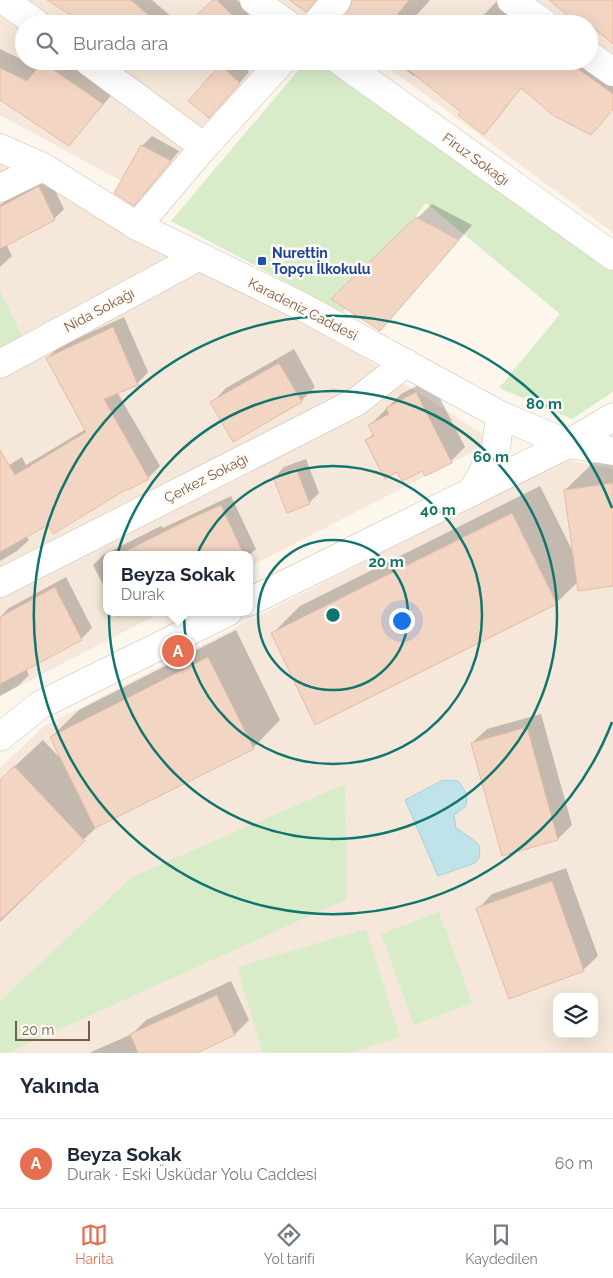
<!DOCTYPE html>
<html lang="tr">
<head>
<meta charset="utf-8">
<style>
  :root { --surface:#fff; --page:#f6f6f7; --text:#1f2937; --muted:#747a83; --line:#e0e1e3; --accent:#e76f51 }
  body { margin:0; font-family:Raleway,sans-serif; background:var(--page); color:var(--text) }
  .controls { position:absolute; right:15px; bottom:15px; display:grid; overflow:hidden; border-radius:10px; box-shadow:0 5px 20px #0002 }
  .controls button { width:45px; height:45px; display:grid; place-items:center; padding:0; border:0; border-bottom:1px solid var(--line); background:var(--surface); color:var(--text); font:25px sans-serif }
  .scale { position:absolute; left:15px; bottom:12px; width:75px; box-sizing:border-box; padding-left:5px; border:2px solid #7a5c4d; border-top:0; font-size:14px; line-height:18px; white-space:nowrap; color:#7a5c4d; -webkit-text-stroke:4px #fffaf3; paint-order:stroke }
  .you { position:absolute; left:401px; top:620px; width:18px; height:18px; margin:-12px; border:4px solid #fff; border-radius:50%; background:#1a73e8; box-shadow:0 0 0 8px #1a73e833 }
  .badge { display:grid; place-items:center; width:32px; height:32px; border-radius:50%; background:var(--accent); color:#fff; font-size:16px; font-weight:700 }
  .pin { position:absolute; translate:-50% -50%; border:2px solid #fff; box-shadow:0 1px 5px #0006 }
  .popup { position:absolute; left:103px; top:551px; width:150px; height:65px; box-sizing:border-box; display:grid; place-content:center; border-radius:10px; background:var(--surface); filter:drop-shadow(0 1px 4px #0005); font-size:16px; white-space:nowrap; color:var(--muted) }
  .popup b { font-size:19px; color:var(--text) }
  .popup::after { content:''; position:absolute; left:50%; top:100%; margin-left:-10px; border:10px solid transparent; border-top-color:var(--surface) }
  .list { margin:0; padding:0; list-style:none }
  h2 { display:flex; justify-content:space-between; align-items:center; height:65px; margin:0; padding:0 20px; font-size:21px }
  h2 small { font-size:16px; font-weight:400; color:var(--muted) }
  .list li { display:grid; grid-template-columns:32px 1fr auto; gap:15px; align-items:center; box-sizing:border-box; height:90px; padding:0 20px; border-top:1px solid var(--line) }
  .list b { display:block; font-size:19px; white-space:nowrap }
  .list p { margin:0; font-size:16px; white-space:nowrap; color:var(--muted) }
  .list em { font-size:16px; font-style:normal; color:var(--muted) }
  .icon { flex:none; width:28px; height:28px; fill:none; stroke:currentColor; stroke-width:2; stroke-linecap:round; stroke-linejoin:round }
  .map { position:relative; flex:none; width:613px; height:1053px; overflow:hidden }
  .search { position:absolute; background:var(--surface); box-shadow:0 5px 20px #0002; left:15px; right:15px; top:15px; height:55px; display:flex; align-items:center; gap:12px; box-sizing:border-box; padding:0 18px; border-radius:28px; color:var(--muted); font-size:19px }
  .sheet { height:155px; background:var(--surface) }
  nav { display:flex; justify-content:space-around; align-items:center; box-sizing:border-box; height:70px; border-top:1px solid var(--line); background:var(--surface); font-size:14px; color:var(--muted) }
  nav a { display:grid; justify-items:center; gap:2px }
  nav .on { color:var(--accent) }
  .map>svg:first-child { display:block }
  .residential { fill:#f5e8da; fill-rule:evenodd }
  .green { fill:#d8ecc9 }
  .water { fill:#bfe3e8; stroke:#a5d3da }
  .shadow { fill:#0003 }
  .building { fill:#f3d5c3; stroke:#e6bba3 }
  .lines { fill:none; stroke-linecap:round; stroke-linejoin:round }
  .minor-casing { stroke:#d1beb0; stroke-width:29 }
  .minor { stroke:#fff; stroke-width:28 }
  .ring { fill:none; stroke:#0f766e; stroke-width:2.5 }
  .transit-dot { fill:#1a4fb4; stroke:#fffaf3; stroke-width:2 }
  .labels { text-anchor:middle; stroke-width:5; stroke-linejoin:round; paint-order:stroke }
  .street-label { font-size:14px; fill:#7a5c4d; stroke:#fffaf3 }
  .transit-label { font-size:14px; font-weight:bold; fill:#164399; stroke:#fffaf3; text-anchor:start }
  .centre { fill:#0f766e; stroke:#fffaf3; stroke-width:2.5 }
  .ring-label { font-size:15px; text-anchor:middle; font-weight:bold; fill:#0f766e; stroke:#fffaf3; stroke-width:5; stroke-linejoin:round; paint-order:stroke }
</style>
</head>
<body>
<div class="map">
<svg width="613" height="1053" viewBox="0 0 613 1053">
  <rect width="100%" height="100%" fill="#fdf6ec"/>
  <!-- residential -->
  <g class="residential">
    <path d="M0 0H329L308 24H24V61H274L151 197 0 115Z"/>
    <path d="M364 0H613V233L379 61H589V24H343Z"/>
    <path d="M0 156 359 355 494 441 249 567V555H107V612H162L0 696Z"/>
    <path d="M563 459 613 469V1053H0V768L43 727ZM557 997H594V1034H557Z"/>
  </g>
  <!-- green -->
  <g class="green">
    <path d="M306 61H316L613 269V392L572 419 499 388 560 314 426 203 343 312 171 221Z"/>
    <path d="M0 291 24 340 0 352Z"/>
    <path d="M345 784 347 899 7 1053H0V1001L132 877Z"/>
    <path d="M439 912 472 1003 414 1025 381 934Z"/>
    <path d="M366 929 400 1037 350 1053H263L237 967Z"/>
  </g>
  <!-- water -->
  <path class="water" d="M443 780 458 781 467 794 466 806 454 815 456 828 471 838 479 845 480 857 475 863 438 876 405 800Z"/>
  <!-- shadow -->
  <g class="shadow">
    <path d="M49 0H152L180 24H88Z"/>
    <path d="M214 0H237L250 13 239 24Z"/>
    <path d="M353 0H430L414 18 422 24H344Z"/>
    <path d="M498 0 525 24H475Z"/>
    <path d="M0 49 39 68 45 61H72L115 91 69 144 0 98Z"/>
    <path d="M134 61H151L144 68Z"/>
    <path d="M225 61H237L249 72 219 107 190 101Z"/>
    <path d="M394 61H577L613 77V110L522 87 494 123 484 133 462 112 416 75 414 76Z"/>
    <path d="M152 136 179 151 144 194 142 146Z"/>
    <path d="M49 178 64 209 54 219 6 244 12 256 0 267V205L4 202Z"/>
    <path d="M432 204 472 225 394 315 379 330 347 285Z"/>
    <path d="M124 317 148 372 137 384 117 392 160 466 148 478 128 489 127 487 48 523 26 536 29 540 17 551 0 561V471L22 457 26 465 86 429 47 358 59 347Z"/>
    <path d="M294 349 315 387 301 401 212 403 226 388Z"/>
    <path d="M430 379 465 447 451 461 423 469 398 470 367 441 374 433 370 425 401 394Z"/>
    <path d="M306 459 319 493 309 503 275 477 284 467Z"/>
    <path d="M613 460V585L578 582 556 603 272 634 300 606 540 486 574 554 565 490 593 463Z"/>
    <path d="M231 496 256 549 249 555H107V592L93 565 103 555 161 526 163 528Z"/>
    <path d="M66 577 92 628 81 639 26 669 29 675 18 686 0 696V617L9 608Z"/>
    <path d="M117 612H128L119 617Z"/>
    <path d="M236 630 280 720 253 748 99 825 38 883 39 884 0 922V780L43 740 62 760 51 737 79 710Z"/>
    <path d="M541 714 572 825 558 839 472 743 487 729Z"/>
    <path d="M566 868 598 956 583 970 478 909 492 894Z"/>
    <path d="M231 981 249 1020 235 1034 194 1053H89L132 1034 146 1020Z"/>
  </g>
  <!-- building -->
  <g class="building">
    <path d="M47 0H131L159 24H85Z"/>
    <path d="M213 0H217L241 24H187Z"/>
    <path d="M289 0H316L306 12Z"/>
    <path d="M352 0H409L390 24H337L349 10Z"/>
    <path d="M549 0H613V44L590 25 589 26V24H578Z"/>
    <path d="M397 61H567L613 94V110L591 135 554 116 521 88 484 135 458 115 461 112Z"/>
    <path d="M42 62 103 104 69 146 0 100V68L27 81Z"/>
    <path d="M220 65 240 83 209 118 188 101Z"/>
    <path d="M141 145 171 161 134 206 114 193Z"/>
    <path d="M39 186 55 220 0 249V207Z"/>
    <path d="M416 217 459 240 380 331 331 299Z"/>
    <path d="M113 327 138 385 104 399 149 479 128 490 127 489 53 534 48 525 0 552V450L15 475 86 432 46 358Z"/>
    <path d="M279 363 302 402 233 442 210 402Z"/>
    <path d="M416 392 452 463 425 476 422 471 402 481 397 472 385 479 365 440 374 436 368 425 389 414 386 408Z"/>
    <path d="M296 468 310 504 287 513 273 477Z"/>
    <path d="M613 483V586L578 591 564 490Z"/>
    <path d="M221 505 244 555H118L194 517Z"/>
    <path d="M512 513 557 604 315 725 271 633Z"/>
    <path d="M55 587 82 640 0 684V617Z"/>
    <path d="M208 657 254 749 95 828 50 737Z"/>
    <path d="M527 727 558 840 502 856 471 743Z"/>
    <path d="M14 766 85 841 0 920V780Z"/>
    <path d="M552 881 584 971 509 999 476 908Z"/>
    <path d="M217 995 235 1035 197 1053H138L130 1034Z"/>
  </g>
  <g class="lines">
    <defs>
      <g id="minor">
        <path d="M4 0 37 24"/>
        <path d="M254 0 287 24"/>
        <path d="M511 0 545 24"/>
        <path d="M316 24 337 0"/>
        <path d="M589 55 613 72"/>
        <path d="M88 61 204 147"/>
        <path d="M340 61 613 256"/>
        <path d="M0 148 43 167 137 226 299 305 500 415 568 444 613 451"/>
        <path d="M0 188 43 167"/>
        <path d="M137 226 204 147 282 61"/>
        <path d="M0 364 198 257"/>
        <path d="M472 492 496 448 500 415"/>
        <path d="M0 583 356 402 406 363"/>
        <path d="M249 602 568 444 613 417"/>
        <path d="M0 737 40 705 228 612"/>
      </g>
    </defs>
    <!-- minor casing -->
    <use href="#minor" class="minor-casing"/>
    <!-- minor -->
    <use href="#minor" class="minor"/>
  </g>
  <!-- distance rings -->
  <g class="ring">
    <circle cx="333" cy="615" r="75"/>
    <circle cx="333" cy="615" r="149"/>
    <circle cx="333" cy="615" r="224"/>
    <path d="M612 722A299 299 0 1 1 612 508"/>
  </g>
  <!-- markers -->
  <rect class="transit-dot" x="257" y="256" width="10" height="10" rx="2.5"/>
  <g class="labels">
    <!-- street labels -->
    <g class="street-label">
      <text transform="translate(476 159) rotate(36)" y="5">Firuz Sokağı</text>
      <text transform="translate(303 309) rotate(27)" y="5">Karadeniz Caddesi</text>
      <text transform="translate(99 310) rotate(-28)" y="5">Nida Sokağı</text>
      <text transform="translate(206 478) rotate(-27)" y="5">Çerkez Sokağı</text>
    </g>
    <!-- transit labels -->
    <g class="transit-label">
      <text x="272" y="258">Nurettin<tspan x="272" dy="16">Topçu İlkokulu</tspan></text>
    </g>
  </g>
  <circle cx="333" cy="615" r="8" class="centre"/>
  <g class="ring-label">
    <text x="544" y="409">80 m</text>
    <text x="491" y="462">60 m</text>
    <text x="438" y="515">40 m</text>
    <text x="386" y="567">20 m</text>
  </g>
</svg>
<div class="controls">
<button><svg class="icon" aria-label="layers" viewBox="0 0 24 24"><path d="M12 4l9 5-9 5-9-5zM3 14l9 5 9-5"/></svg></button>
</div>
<div class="scale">20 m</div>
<div class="you"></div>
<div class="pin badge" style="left:178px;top:651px">A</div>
<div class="popup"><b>Beyza Sokak</b>Durak</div>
<div class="search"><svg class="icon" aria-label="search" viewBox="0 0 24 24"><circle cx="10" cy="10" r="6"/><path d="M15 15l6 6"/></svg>Burada ara</div>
</div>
<section class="sheet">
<h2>Yakında<small></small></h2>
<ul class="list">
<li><span class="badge">A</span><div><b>Beyza Sokak</b><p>Durak · Eski Üsküdar Yolu Caddesi</p></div><em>60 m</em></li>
</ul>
</section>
<nav>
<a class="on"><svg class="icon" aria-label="map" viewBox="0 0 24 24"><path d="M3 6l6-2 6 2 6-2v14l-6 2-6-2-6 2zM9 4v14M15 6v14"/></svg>Harita</a>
<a><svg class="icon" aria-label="directions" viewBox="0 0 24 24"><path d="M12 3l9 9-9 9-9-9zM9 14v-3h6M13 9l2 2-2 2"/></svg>Yol tarifi</a>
<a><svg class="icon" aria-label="saved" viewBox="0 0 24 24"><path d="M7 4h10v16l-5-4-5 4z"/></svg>Kaydedilen</a>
</nav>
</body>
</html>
